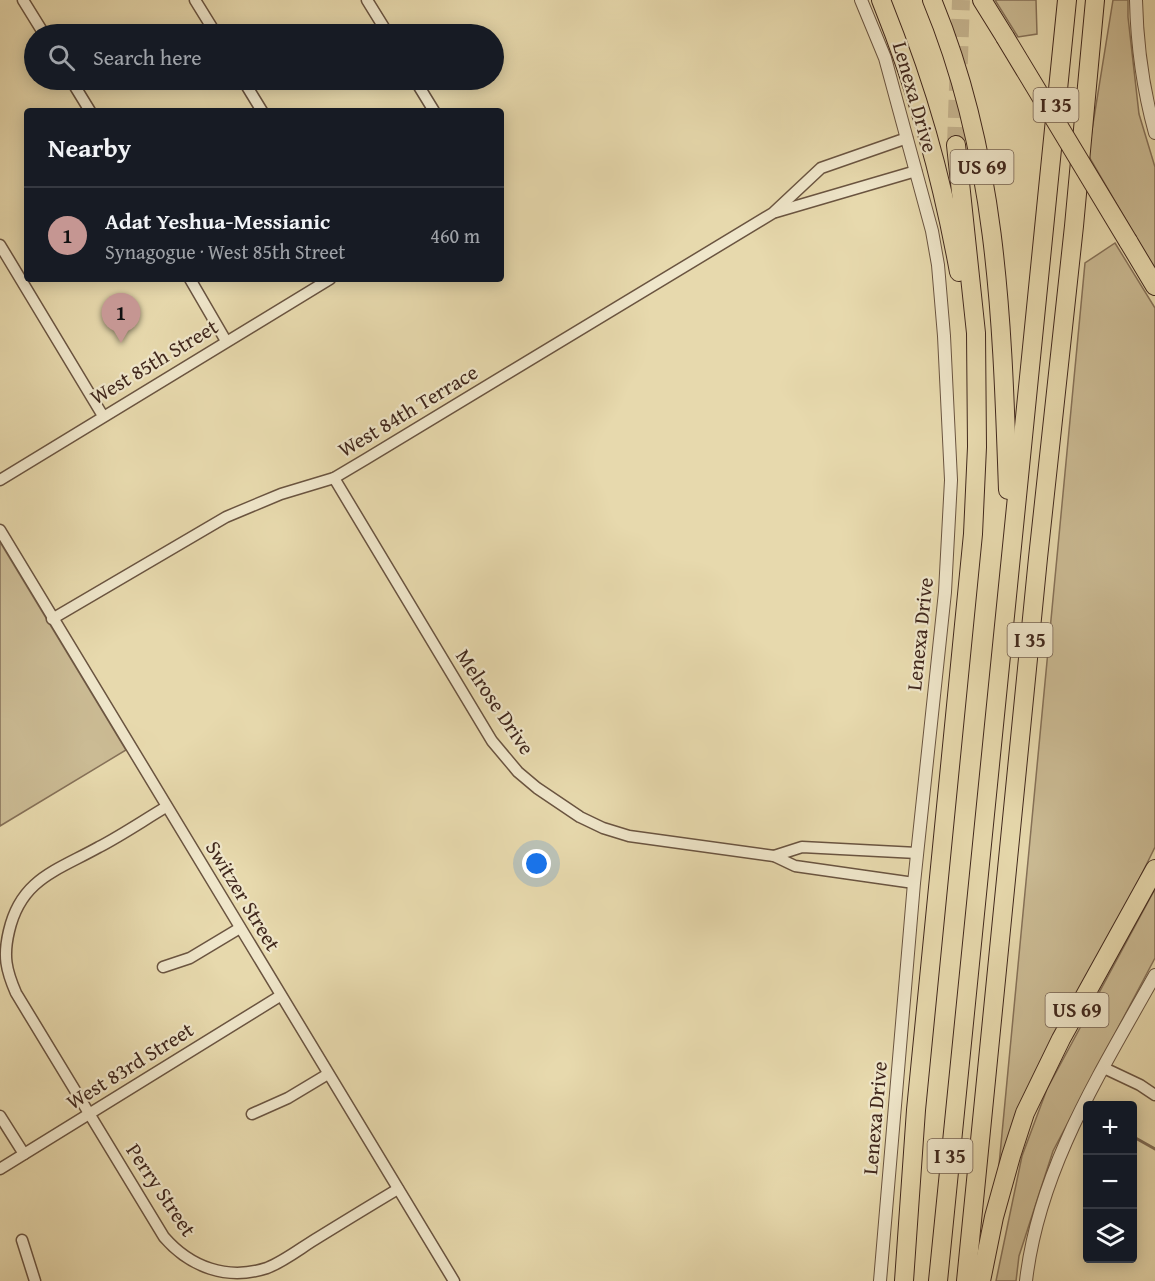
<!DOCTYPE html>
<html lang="en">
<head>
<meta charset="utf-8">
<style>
  :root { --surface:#171b24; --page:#20242c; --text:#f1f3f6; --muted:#9ea1a6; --line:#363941; --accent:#c59692 }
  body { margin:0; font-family:"Gentium Book Plus",serif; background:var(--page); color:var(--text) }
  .controls { position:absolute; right:18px; bottom:18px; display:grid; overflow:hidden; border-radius:6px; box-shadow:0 3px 15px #0003 }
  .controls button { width:54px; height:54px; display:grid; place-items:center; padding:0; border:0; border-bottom:2px solid var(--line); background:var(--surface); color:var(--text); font:30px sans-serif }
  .you { position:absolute; left:537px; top:864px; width:21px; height:21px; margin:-15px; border:4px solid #fff; border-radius:50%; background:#1a73e8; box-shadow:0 0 0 9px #1a73e833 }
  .badge { display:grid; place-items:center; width:39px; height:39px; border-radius:50%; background:var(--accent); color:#111; font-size:20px; font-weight:700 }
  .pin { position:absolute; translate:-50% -50px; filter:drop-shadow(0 2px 3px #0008) }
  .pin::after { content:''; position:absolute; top:32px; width:21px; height:18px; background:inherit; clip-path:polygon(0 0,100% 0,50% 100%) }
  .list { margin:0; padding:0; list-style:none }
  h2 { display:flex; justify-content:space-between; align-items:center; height:78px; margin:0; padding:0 24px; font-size:26px }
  h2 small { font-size:20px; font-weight:400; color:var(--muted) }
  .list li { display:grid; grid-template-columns:39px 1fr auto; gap:18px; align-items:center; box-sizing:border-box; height:96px; padding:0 24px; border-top:2px solid var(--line) }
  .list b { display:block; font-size:22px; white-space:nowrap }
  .list p { margin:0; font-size:20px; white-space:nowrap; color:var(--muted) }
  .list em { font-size:20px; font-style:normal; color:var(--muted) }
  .icon { flex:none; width:33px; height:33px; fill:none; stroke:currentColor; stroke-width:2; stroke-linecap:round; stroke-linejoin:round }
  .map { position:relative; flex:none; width:1155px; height:1281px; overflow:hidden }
  .search { position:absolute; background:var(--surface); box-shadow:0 3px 15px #0003; left:24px; top:24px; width:480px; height:66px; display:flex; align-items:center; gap:15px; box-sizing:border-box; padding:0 21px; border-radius:33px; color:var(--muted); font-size:22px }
  .panel { position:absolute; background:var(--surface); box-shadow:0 3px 15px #0003; left:24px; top:108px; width:480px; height:174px; border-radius:6px }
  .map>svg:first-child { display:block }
  .green { fill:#cbbb94; stroke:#867158; stroke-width:1.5 }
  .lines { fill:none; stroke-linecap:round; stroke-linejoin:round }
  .stream { stroke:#826d56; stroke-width:3 }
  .motorway-tunnel { stroke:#c6b590; stroke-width:18; stroke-dasharray:18 9; stroke-linecap:butt }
  .minor-casing { stroke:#6a5440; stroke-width:13 }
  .tertiary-casing { stroke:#6a5440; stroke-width:14 }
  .motorway-casing { stroke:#40271c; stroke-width:20 }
  .minor { stroke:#efe6ca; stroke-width:10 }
  .tertiary { stroke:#efe6ca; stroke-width:12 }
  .motorway { stroke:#e7d9ad; stroke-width:18 }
  .motorway-bridge-casing { stroke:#40271c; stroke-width:20; stroke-linecap:butt }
  .motorway-bridge { stroke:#e7d9ad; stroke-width:18 }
  .labels { text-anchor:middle; stroke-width:4.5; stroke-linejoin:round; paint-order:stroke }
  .shield { fill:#efe6ca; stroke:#746050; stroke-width:1.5 }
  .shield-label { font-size:20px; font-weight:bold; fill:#40271c }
  .street-label { font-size:21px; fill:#40271c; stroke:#efe6ca }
</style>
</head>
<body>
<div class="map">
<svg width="1155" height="1281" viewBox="0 0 1155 1281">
  <rect width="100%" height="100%" fill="#e7d9ad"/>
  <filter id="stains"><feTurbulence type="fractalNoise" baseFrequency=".00333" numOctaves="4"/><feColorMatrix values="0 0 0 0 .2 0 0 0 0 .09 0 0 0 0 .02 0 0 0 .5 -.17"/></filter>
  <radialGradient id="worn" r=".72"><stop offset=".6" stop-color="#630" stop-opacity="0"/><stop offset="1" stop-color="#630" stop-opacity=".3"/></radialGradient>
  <!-- green -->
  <g class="green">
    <path d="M995 0H1036L1037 34 1018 37Z"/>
    <path d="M1113 0H1128V17L1139 114 1155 167V270L1088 155Z"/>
    <path d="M1115 243 1155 308V847L999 1165 1085 263Z"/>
    <path d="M0 542 126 750 0 826Z"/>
    <path d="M1155 889V958L1053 1151 1019 1256 1016 1281H996L1022 1156 1047 1089Z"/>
  </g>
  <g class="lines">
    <!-- stream -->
    <path class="stream" d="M1132 1136 1155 1149"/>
    <!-- motorway-tunnel -->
    <path class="motorway-tunnel" d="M956 145 961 0"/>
    <defs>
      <g id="minor">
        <path d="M23 0 44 34"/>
        <path d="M195 0 216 34"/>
        <path d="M367 0 388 34"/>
        <path d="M71 80 90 111"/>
        <path d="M243 80 262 111"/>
        <path d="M415 80 434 111"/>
        <path d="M776 212 916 171"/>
        <path d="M0 245 103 416"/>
        <path d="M190 279 226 341"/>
        <path d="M334 478 492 741 518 772 537 788 580 817 603 828 629 836 774 856 795 866 914 883"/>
        <path d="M0 480 330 279"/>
        <path d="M0 530 454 1281"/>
        <path d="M52 619 226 517 281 494 334 478 366 459 773 213 821 168 907 138"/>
        <path d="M166 807C144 820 122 835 99 847 56 871 21 879 9 931 3 956 6 970 16 993L164 1237C190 1267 227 1281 267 1268 285 1261 302 1247 319 1237 345 1221 371 1205 398 1189"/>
        <path d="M774 856 802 847 917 853"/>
        <path d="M163 967 190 958 240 928"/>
        <path d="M1104 1068 1140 1085 1155 1095"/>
        <path d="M252 1114 288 1098 328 1074"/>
        <path d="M0 1116 24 1154"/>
        <path d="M0 1169 280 996"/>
        <path d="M22 1240 35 1281"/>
      </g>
      <g id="tertiary">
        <path d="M861 0 885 58 932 231 938 265 944 336 951 480 945 592 914 883 880 1281"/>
        <path d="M1136 0C1137 46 1143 89 1155 133"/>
        <path d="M1026 1281C1039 1168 1101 1072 1155 975"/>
      </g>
      <g id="motorway">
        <path d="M881 0C918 92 941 174 959 272"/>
        <path d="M932 0C998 158 1002 322 1008 490"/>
        <path d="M982 0 1005 37"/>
        <path d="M1128 241 1155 286"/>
        <path d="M904 1281 916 1110 973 534 977 447 976 333 956 145"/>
        <path d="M938 1281 1067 0"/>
        <path d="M966 1281 1038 558 1074 226 1095 0"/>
        <path d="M981 1281 994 1217 1011 1156 1025 1113 1061 1039 1155 869"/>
      </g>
    </defs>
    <!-- minor casing -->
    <use href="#minor" class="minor-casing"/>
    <!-- tertiary casing -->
    <use href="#tertiary" class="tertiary-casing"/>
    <!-- motorway casing -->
    <use href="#motorway" class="motorway-casing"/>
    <!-- minor -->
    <use href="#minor" class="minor"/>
    <!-- tertiary -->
    <use href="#tertiary" class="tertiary"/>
    <!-- motorway -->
    <use href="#motorway" class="motorway"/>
    <defs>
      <path id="motorway-bridge" d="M1005 37 1128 241"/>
    </defs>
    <!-- motorway-bridge casing -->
    <use href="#motorway-bridge" class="motorway-bridge-casing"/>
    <!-- motorway-bridge -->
    <use href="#motorway-bridge" class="motorway-bridge"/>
  </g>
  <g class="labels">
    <!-- shield labels -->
    <g class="shield">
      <rect x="1033.5" y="88" width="45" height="34" rx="4.5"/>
      <rect x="950.5" y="150" width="63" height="34" rx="4.5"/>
      <rect x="1007.5" y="623" width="45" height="34" rx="4.5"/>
      <rect x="1045.5" y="993" width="63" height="34" rx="4.5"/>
      <rect x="927.5" y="1139" width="45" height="34" rx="4.5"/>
    </g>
    <g class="shield-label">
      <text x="1056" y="112">I 35</text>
      <text x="982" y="174">US 69</text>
      <text x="1030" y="647">I 35</text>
      <text x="1077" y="1017">US 69</text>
      <text x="950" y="1163">I 35</text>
    </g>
    <!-- street labels -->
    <g class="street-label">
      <text transform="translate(915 97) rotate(74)" y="7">Lenexa Drive</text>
      <text transform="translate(154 362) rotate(-31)" y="7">West 85th Street</text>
      <text transform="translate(408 411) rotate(-31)" y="7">West 84th Terrace</text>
      <text transform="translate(920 634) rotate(-84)" y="7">Lenexa Drive</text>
      <text transform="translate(495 702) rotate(56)" y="7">Melrose Drive</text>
      <text transform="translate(243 896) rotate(59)" y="7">Switzer Street</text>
      <text transform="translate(130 1066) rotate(-32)" y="7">West 83rd Street</text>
      <text transform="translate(875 1118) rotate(-85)" y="7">Lenexa Drive</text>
      <text transform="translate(161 1190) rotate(56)" y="7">Perry Street</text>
    </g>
  </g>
  <rect width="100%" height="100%" filter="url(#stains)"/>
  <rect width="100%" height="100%" fill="url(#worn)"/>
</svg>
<div class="controls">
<button>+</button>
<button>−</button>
<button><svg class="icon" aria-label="layers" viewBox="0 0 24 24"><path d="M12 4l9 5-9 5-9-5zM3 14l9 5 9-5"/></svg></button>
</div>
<div class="you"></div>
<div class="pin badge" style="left:121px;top:343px">1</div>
<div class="search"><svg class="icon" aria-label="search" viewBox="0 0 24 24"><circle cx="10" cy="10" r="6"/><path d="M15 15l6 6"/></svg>Search here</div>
<section class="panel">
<h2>Nearby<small></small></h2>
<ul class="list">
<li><span class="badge">1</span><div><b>Adat Yeshua-Messianic</b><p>Synagogue · West 85th Street</p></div><em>460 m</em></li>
</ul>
</section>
</div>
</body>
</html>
